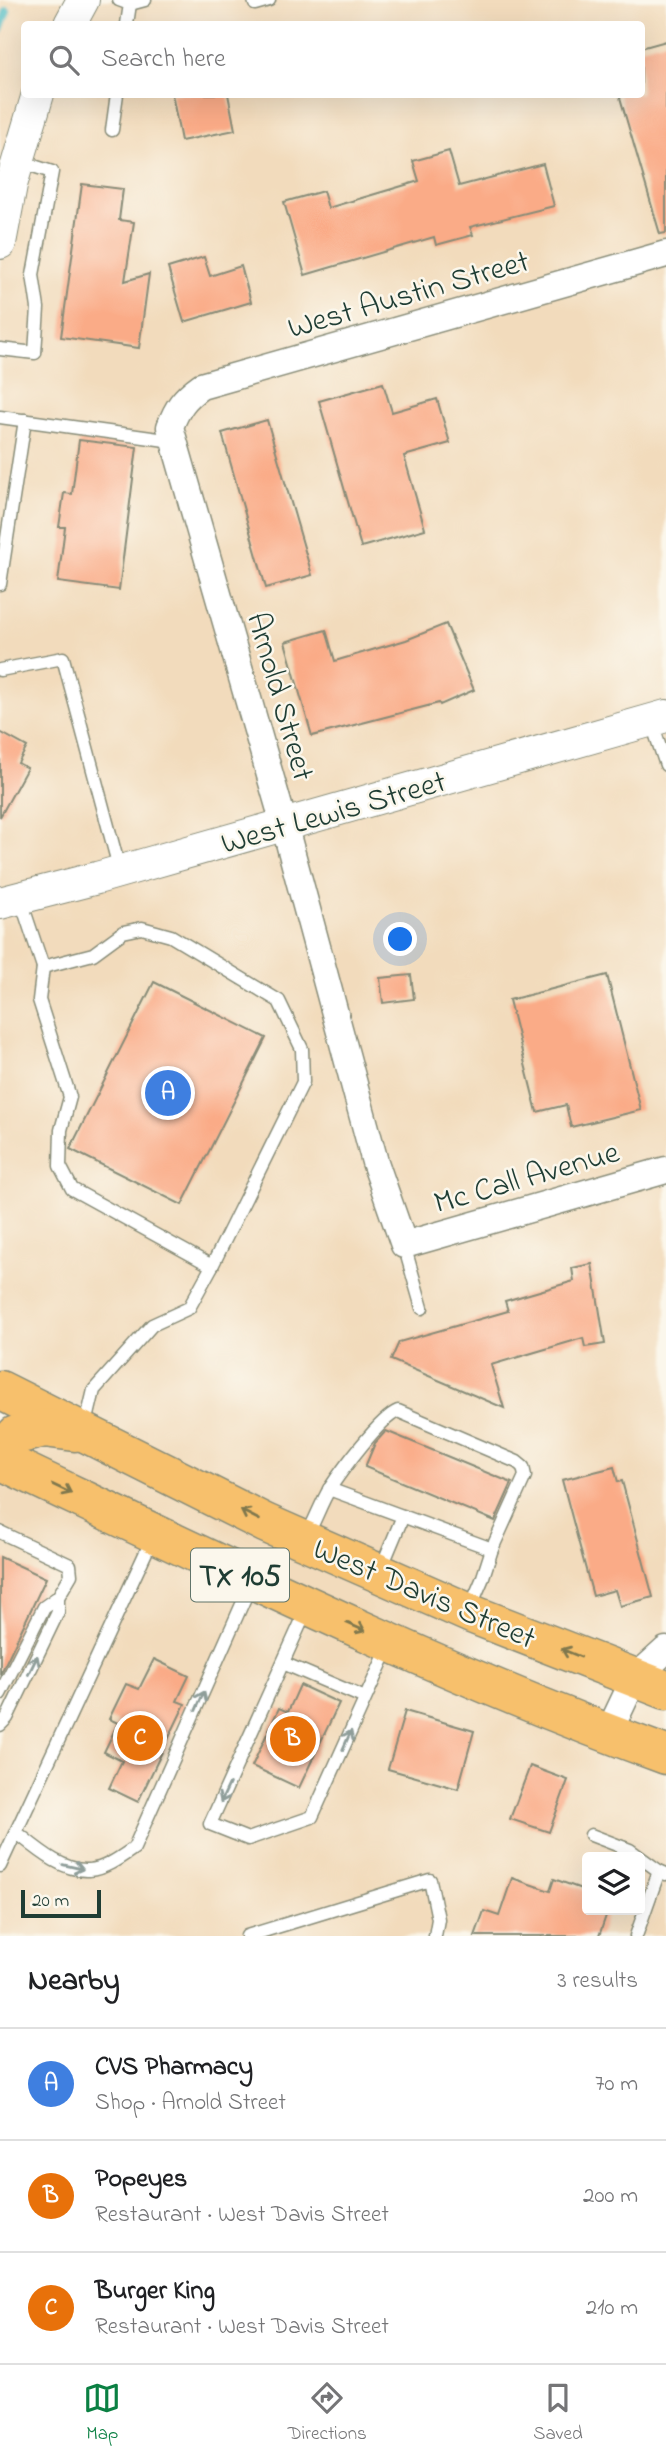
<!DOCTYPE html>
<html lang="en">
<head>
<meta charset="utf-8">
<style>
  :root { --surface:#fff; --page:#f6f6f6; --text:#202124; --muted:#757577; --line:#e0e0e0; --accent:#0b8043 }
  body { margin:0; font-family:"Indie Flower",sans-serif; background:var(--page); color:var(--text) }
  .controls { position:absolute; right:21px; bottom:21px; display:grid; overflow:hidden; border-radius:7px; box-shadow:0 7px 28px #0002 }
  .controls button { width:63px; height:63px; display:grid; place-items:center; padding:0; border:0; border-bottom:2px solid var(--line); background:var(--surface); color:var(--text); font:35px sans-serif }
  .scale { position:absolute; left:21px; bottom:18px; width:80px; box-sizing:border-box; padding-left:7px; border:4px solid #1f3d34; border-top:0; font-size:19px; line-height:24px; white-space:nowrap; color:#1f3d34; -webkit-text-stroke:5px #fbf7ec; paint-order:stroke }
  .you { position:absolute; left:401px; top:940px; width:24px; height:24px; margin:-18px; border:5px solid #fff; border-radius:50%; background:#1a73e8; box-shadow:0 0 0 10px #1a73e833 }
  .badge { display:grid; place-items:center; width:46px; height:46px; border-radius:50%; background:var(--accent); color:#fff; font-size:23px; font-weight:700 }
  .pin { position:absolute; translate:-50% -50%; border:4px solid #fff; box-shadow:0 2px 7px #0006 }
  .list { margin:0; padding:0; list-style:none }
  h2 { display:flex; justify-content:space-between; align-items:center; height:91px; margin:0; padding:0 28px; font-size:30px }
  h2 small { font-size:23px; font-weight:400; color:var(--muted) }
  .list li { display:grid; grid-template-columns:46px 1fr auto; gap:21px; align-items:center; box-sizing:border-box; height:112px; padding:0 28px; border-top:2px solid var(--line) }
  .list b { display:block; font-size:26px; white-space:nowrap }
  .list p { margin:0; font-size:23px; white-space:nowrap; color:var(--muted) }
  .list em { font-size:23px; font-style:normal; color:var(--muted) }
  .icon { flex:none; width:38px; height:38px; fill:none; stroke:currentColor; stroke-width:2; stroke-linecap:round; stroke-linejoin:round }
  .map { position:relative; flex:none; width:666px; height:1936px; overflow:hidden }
  .search { position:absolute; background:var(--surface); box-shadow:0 7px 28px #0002; left:21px; right:21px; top:21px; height:77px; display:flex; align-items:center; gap:18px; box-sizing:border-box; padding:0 24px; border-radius:7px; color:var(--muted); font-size:26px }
  .sheet { height:427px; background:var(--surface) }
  nav { display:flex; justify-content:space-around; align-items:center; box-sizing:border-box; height:98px; border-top:2px solid var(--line); background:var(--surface); font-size:19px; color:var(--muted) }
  nav a { display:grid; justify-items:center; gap:4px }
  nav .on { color:var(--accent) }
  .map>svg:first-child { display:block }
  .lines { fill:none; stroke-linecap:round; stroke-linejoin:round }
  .stream { stroke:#4ebcc3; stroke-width:8 }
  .building { fill:#faab87 }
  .service-casing { stroke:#888c78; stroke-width:15 }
  .minor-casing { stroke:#888c78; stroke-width:29 }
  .tertiary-casing { stroke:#888c78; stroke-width:34 }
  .primary-casing { stroke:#888c78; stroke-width:41 }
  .service { stroke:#fff; stroke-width:12 }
  .minor { stroke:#fff; stroke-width:26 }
  .tertiary { stroke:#fff; stroke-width:32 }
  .primary { stroke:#f7c06c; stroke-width:38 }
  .oneway { stroke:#80784d }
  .oneway2 { stroke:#8f9e9a }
  .labels { text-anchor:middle; stroke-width:5; stroke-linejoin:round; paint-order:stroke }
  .shield { fill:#fbf7ec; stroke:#61756b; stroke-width:2 }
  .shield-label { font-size:30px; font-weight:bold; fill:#1f3d34 }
  .street-label { font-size:32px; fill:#1f3d34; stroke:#fbf7ec }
</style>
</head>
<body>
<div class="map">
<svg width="666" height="1936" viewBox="0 0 666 1936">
  <rect width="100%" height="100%" fill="#fbf7ec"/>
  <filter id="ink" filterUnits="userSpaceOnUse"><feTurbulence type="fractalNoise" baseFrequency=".0143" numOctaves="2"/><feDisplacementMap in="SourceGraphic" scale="14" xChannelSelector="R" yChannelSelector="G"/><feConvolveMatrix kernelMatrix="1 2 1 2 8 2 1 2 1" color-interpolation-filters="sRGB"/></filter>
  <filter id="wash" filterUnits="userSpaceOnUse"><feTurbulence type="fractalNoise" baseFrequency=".00686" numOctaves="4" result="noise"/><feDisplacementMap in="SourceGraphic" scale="28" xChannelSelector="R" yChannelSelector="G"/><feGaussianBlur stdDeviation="1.57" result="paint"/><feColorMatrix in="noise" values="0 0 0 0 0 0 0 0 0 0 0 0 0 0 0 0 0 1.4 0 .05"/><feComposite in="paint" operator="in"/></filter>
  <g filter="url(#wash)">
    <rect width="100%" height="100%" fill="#f2dbbc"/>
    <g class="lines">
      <!-- stream -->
      <path class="stream" d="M0 30 7 11"/>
    </g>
    <g id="blocks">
      <!-- building -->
      <g class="building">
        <path d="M666 41V233L660 234 619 94H641V48Z"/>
        <path d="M172 94H228L235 130 181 141Z"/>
        <path d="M449 151 459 186 543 164 554 206 470 227 473 235 436 245 434 237 305 275 284 202 323 191 328 208 419 181 413 161Z"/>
        <path d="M82 184 123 189 119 220 134 222 125 281 149 274 139 348 61 337Z"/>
        <path d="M204 257 210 276 241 266 251 302 184 322 168 268Z"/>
        <path d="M383 383 392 412 437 399 450 443 404 456 425 529 361 547 319 401Z"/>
        <path d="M267 420 312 575 266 588 222 433Z"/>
        <path d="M79 440 137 447 119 590 58 582 65 527H59L64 493 72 494Z"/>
        <path d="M446 624 474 690 440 705 439 703 312 736 285 642 326 630 335 661 406 640Z"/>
        <path d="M0 732 27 747 18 763 27 768 0 817Z"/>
        <path d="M411 975 414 999 383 1003 380 978Z"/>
        <path d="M607 975 641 1110 571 1127 566 1105 537 1112 509 1000Z"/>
        <path d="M154 982 266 1038 182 1205 70 1149Z"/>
        <path d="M592 1264 605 1344 585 1347 583 1338 491 1365 504 1408 391 1360 399 1342 508 1311 505 1301 574 1281 572 1268Z"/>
        <path d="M386 1431 512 1483 495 1521 365 1467 375 1443Z"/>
        <path d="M614 1467 618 1482 622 1481 653 1597 620 1606 615 1590 593 1596 562 1480Z"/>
        <path d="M0 1557 46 1578 0 1675Z"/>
        <path d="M154 1659 189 1676 177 1701 185 1704 138 1802 109 1788 122 1761 104 1752 118 1723 109 1719 126 1684 139 1689Z"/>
        <path d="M300 1685 339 1703 299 1788 252 1766 279 1708 288 1712Z"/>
        <path d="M405 1711 474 1731 458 1789 388 1769Z"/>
        <path d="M530 1766 568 1780 549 1832 510 1819Z"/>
        <path d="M512 1878 550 1891 554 1879 587 1891V1910H608L599 1936H475L484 1911 499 1916Z"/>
      </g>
    </g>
  </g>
  <g filter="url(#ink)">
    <use href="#blocks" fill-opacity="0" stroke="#888c78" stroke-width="2"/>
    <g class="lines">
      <defs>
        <g id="service">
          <path d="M119 0 130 4 127 24"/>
          <path d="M254 0 255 4 269 0"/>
          <path d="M130 4 145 0"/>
          <path d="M112 130 117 94"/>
          <path d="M0 349 35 353 38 308 33 275 52 172 18 161"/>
          <path d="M0 417 173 441"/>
          <path d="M0 584 25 420"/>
          <path d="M0 670 63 658 120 871"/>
          <path d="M651 721 666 765"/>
          <path d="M20 898 43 967 39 1000 70 1097 61 1130 60 1166 72 1189 212 1266 189 1308 152 1325 94 1390 85 1428"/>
          <path d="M43 967 93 954 123 932 142 928 171 936 279 1001 302 1049 303 1082 212 1266"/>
          <path d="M404 1245 422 1308"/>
          <path d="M329 1489 492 1549"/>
          <path d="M0 1532 70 1565 71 1575 58 1597V1612L7 1718 0 1725"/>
          <path d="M306 1537C315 1521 321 1503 330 1488 342 1470 380 1418 398 1411L517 1462 523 1467 525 1476 492 1549 482 1580 470 1608"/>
          <path d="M380 1571 403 1516"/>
          <path d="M307 1609 210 1824 248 1839 312 1817 389 1646"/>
          <path d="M283 1663 365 1698"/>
          <path d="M0 1694 44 1607 58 1597"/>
          <path d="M16 1832C35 1847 62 1872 89 1870 105 1869 121 1857 134 1848L251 1584"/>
          <path d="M591 1835 630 1850 659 1871 666 1874"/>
          <path d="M0 1866 153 1537"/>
          <path d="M247 1936 430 1880 438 1919 435 1936"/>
          <path d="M636 1936 659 1871"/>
        </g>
        <g id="minor">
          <path d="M666 254 201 386C184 398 177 408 170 427L284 824 375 1162 404 1245 666 1170"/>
          <path d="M608 1734 634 1679 666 1650"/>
        </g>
        <g id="tertiary">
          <path d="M70 24 83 0"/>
          <path d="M0 243 11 185 38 94"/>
          <path d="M0 903 97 878 666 716"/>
        </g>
        <g id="primary">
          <path d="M0 1390 265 1523 474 1615 666 1690"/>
          <path d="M0 1452 16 1435 44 1428 75 1432"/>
          <path d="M0 1460C219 1564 438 1672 666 1755"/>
        </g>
      </defs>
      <!-- service casing -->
      <use href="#service" class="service-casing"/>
      <!-- minor casing -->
      <use href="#minor" class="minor-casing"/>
      <!-- tertiary casing -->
      <use href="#tertiary" class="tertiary-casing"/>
      <!-- primary casing -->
      <use href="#primary" class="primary-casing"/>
      <!-- service -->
      <use href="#service" class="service"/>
      <!-- minor -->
      <use href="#minor" class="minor"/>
      <!-- tertiary -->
      <use href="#tertiary" class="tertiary"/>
      <!-- primary -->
      <use href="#primary" class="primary"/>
    </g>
    <!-- one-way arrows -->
    <defs><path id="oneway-shaft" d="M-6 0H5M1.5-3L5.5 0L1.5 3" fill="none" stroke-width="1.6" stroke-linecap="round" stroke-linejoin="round" transform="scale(1.75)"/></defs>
    <g class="oneway">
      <use href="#oneway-shaft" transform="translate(62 1489) rotate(26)"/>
      <use href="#oneway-shaft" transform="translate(250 1515) rotate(-153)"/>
      <use href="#oneway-shaft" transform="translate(356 1627) rotate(24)"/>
      <use href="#oneway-shaft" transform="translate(571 1653) rotate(-158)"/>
    </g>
    <g class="oneway2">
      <use href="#oneway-shaft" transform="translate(33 1665) rotate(-64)"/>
      <use href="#oneway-shaft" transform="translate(200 1701) rotate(-66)"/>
      <use href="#oneway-shaft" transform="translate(347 1740) rotate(-66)"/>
      <use href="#oneway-shaft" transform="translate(225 1793) rotate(115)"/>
      <use href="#oneway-shaft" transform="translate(73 1867) rotate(13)"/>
    </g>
  </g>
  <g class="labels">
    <!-- shield labels -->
    <rect class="shield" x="191" y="1548.5" width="98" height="53" rx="5"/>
    <g class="shield-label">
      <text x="240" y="1585">TX 105</text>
    </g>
    <!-- street labels -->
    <g class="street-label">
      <text transform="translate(408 293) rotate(-16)" y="11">West Austin Street</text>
      <text transform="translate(282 696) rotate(74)" y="11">Arnold Street</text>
      <text transform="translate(333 811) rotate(-16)" y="11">West Lewis Street</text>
      <text transform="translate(526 1176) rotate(-16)" y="11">Mc Call Avenue</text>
      <text transform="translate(425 1592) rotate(23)" y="11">West Davis Street</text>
    </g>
  </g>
</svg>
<div class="controls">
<button><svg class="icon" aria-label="layers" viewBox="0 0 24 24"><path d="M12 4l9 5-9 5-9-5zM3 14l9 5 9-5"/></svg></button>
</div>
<div class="scale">20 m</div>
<div class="you"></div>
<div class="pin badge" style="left:168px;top:1093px;background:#3f7fe0">A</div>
<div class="pin badge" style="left:293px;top:1739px;background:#e8710a">B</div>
<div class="pin badge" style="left:140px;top:1738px;background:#e8710a">C</div>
<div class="search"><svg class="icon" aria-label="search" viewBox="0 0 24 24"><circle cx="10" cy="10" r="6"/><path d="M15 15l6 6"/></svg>Search here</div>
</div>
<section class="sheet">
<h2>Nearby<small>3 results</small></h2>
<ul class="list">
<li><span class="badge" style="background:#3f7fe0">A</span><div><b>CVS Pharmacy</b><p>Shop · Arnold Street</p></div><em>70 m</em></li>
<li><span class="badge" style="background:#e8710a">B</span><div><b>Popeyes</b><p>Restaurant · West Davis Street</p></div><em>200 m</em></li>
<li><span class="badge" style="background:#e8710a">C</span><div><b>Burger King</b><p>Restaurant · West Davis Street</p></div><em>210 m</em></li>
</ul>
</section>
<nav>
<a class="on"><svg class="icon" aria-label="map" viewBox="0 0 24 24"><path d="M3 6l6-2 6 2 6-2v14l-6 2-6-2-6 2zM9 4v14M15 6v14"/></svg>Map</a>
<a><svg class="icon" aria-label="directions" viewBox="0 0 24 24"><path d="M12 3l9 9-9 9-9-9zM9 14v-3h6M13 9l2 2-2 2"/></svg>Directions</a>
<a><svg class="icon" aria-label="saved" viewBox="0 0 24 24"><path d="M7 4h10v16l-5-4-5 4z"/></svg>Saved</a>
</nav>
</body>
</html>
